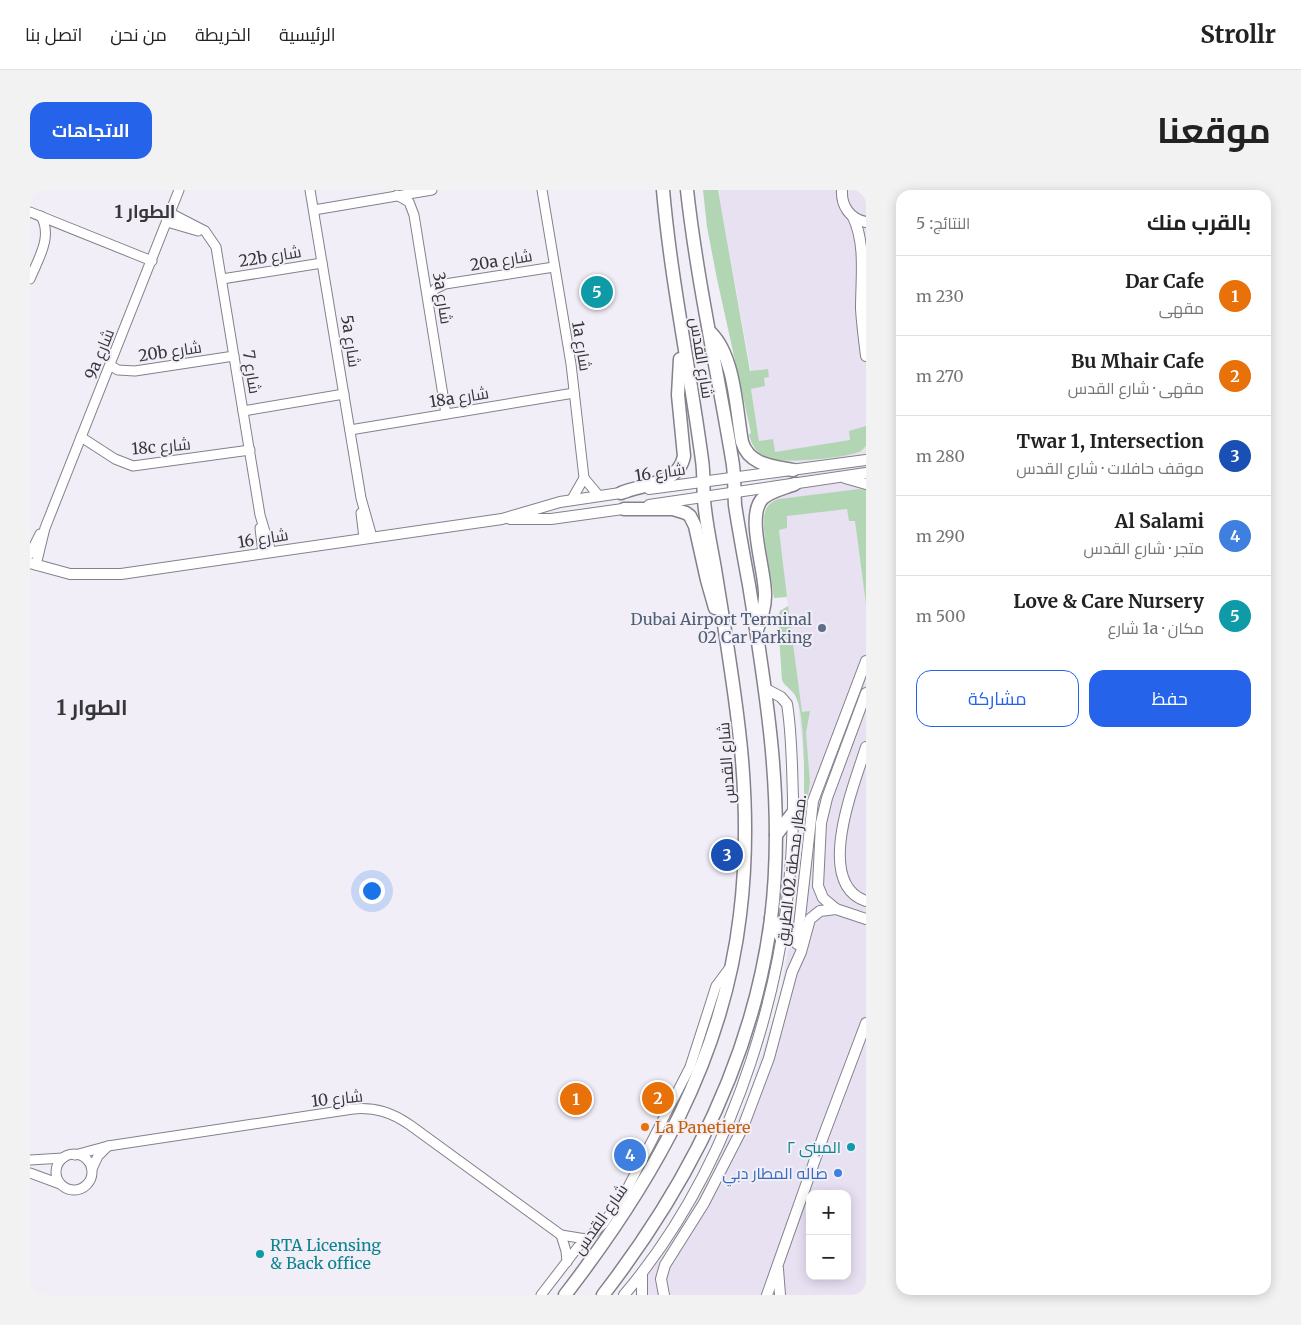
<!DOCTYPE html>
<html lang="ar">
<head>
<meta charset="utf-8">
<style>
  :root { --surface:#fff; --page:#f2f2f2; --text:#222; --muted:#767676; --line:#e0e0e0; --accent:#2563eb }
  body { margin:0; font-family:Merriweather,Cairo,serif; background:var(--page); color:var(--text); direction:rtl }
  .controls { position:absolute; right:15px; bottom:15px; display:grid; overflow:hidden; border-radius:10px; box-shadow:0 2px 12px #0003 }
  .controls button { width:45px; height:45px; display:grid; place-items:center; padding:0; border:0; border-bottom:1px solid var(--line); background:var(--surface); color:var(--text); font:25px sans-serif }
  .you { position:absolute; left:341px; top:700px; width:18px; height:18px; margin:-12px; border:4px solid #fff; border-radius:50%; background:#1a73e8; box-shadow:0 0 0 8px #1a73e833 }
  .badge { display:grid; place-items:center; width:32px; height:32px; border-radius:50%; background:var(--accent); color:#fff; font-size:16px; font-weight:700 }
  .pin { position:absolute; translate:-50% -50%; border:2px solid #fff; box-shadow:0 1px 5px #0006 }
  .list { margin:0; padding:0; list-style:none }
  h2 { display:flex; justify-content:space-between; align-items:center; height:65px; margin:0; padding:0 20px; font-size:21px }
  h2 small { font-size:16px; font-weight:400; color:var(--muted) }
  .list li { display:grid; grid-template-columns:32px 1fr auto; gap:15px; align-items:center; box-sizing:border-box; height:80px; padding:0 20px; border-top:1px solid var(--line) }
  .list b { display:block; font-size:19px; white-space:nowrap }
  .list p { margin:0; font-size:16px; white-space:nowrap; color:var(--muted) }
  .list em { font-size:16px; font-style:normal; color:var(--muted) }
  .actions { display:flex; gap:10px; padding:15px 20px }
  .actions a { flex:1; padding:11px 0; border:1px solid var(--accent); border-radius:15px; text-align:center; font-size:18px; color:var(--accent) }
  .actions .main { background:var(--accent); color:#fff }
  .map { position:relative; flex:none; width:836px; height:1105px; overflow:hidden; direction:ltr; border-radius:15px }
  header { display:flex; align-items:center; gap:30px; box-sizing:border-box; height:70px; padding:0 25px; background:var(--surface); border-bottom:1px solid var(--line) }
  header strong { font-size:24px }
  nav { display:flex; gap:28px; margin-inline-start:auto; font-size:18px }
  .intro { display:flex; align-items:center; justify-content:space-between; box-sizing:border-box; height:120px; padding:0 30px }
  h1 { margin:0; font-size:35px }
  .button { padding:12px 22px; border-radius:15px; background:var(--accent); color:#fff; font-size:18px; font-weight:700 }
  main { display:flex; gap:30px; padding:0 30px }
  aside { flex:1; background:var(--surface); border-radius:15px; box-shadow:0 2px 12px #0003 }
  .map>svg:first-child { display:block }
  .built { fill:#e7e1f2; fill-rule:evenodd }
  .green { fill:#b2d6b4 }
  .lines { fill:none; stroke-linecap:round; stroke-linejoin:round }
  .minor-casing { stroke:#84818a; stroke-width:11 }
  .tertiary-casing { stroke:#84818a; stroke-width:12 }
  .secondary-casing { stroke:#84818a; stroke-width:15 }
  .minor { stroke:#fff; stroke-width:9 }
  .tertiary { stroke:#fff; stroke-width:10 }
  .secondary { stroke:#fff; stroke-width:12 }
  .service-dot { fill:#5c6f8a; stroke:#f1eef7; stroke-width:2 }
  .food-dot { fill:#e8710a; stroke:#f1eef7; stroke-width:2 }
  .culture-dot { fill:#0f9aa8; stroke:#f1eef7; stroke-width:2 }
  .shop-dot { fill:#3f7fe0; stroke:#f1eef7; stroke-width:2 }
  .labels { text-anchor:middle; stroke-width:4; stroke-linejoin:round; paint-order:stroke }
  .street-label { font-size:16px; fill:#373639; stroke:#f1eef7 }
  .service-label { font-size:16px; fill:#4e5e75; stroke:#f1eef7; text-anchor:end }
  .food-label { font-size:16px; fill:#c56008; stroke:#f1eef7; text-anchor:start }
  .culture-label { font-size:16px; fill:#0d838f; stroke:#f1eef7; text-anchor:end }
  .shop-label { font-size:16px; fill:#366cbe; stroke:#f1eef7; text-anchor:end }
  .neighbourhood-label { font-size:18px; font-weight:bold; fill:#373639; stroke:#f1eef7 }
  .district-label { font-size:21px; font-weight:bold; fill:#373639; stroke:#f1eef7 }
</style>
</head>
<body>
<header>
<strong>Strollr</strong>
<nav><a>الرئيسية</a><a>الخريطة</a><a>من نحن</a><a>اتصل بنا</a></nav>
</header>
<div class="intro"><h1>موقعنا</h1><a class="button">الاتجاهات</a></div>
<main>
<aside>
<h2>بالقرب منك<small>النتائج: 5</small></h2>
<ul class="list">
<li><span class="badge" style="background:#e8710a">1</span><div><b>Dar Cafe</b><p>مقهى</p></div><em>230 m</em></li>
<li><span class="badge" style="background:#e8710a">2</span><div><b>Bu Mhair Cafe</b><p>مقهى · شارع القدس</p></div><em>270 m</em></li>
<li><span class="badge" style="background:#1a4fb4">3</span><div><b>Twar 1, Intersection</b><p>موقف حافلات · شارع القدس</p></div><em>280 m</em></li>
<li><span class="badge" style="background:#3f7fe0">4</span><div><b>Al Salami</b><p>متجر · شارع القدس</p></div><em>290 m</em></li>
<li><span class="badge" style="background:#0f9aa8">5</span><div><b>Love &amp; Care Nursery</b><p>مكان · 1a شارع</p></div><em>500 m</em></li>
</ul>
<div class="actions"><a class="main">حفظ</a><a>مشاركة</a></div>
</aside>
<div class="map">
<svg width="836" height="1105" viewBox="0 0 836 1105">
  <rect width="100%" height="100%" fill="#f1eef7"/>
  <!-- built -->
  <path class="built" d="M688 0H836V1105H606L680 985 717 910 749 812 770 689 774 605V572L768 513 764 503 752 490 748 429 750 421 758 416 736 250 729 251 721 199 735 196 734 188 739 187 721 181ZM780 1004H817V1086H780Z"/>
  <!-- green -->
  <g class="green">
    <path d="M673 0H688L720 181 738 179 739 187 734 188 735 196 721 199 729 251 743 249 745 262 820 250 819 241 836 236V256L831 261C818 268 752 274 738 268 727 264 722 256 719 245L721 243 687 89 677 37Z"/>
    <path d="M829 299 836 300V414L825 331H819L817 319 757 326V338L749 340 757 407 744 408C742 389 730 338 735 322 737 315 742 311 749 309Z"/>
    <path d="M758 416 772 522 780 521 776 543 780 592 778 606 774 605C774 583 775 526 766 507 763 500 755 497 752 490L748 429 750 421Z"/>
  </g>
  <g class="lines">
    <defs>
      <g id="minor">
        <path d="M280 0 331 308 342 347"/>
        <path d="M512 0 541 174 554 288 542 309"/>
        <path d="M367 5 379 12 384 25 416 224"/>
        <path d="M284 20 402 0"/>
        <path d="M0 22 122 71"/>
        <path d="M140 23 175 41 186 57 230 325 241 362"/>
        <path d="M137 32 168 41"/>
        <path d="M0 89C8 69 23 47 11 26"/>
        <path d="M192 89 292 73"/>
        <path d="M398 108 405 99 415 94 524 77"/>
        <path d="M81 176 88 180 105 181 204 166"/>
        <path d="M213 221 314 204"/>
        <path d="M320 240 544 203"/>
        <path d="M51 247 85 269 103 276 220 260"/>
        <path d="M554 288 569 306"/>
        <path d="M331 323 334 348"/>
        <path d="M230 338 233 363"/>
        <path d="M0 364 10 344"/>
        <path d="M6 375 15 338 149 0"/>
        <circle cx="44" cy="982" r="18"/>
        <path d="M45 965 78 956 323 919C345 917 361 922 380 935L531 1045 556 1049"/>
        <path d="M0 970 33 968"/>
        <path d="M62 979 68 966 78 956"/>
        <path d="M0 983 30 994"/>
        <path d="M531 1045 536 1061 537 1072"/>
        <path d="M511 1105 548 1057 573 1034 597 999 660 877 686 796 701 776"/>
      </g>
      <g id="tertiary">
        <path d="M812 0C811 16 820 29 836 32"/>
        <path d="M823 27C836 54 831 88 831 119 832 135 834 150 836 166"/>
        <path d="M815 288 836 294"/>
        <path d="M619 299 836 270"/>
        <path d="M619 315 836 283"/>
        <path d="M480 329H521L600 318"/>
        <path d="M0 373 40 384H91L472 329 530 312 597 302"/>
        <path d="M836 557C825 593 783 693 836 711"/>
        <path d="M806 719 793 708 788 696 791 633 797 608 836 503"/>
        <path d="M767 754 783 611 836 471"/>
        <path d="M748 1079 750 1105"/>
        <path d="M612 1084V1105"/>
        <path d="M594 1105C706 973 764 780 763 609 762 578 762 544 757 514L751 507 736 499"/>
        <path d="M634 1105 631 1089 635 1075 674 1013 713 937 739 868 762 782 771 762 780 729 790 721 806 719 836 729"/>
        <path d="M737 1105 793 947 836 833"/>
      </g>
      <g id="secondary">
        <path d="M681 143C705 167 706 219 712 252 719 275 742 276 763 280"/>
        <path d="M591 303C613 294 649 294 654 266L648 205 650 169"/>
        <path d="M594 319H643L656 323 660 326 665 336 677 390 685 418"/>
        <path d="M727 440C731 429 735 418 735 406 736 381 715 325 733 308 741 301 755 298 765 294"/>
        <path d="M746 645 763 623"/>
        <path d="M741 728 751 747"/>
        <path d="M535 1105C622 992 693 870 710 725 725 604 704 498 685 379 681 356 676 334 674 310 673 297 674 283 672 270 660 180 641 91 633 0"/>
        <path d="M573 1105C658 995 723 868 741 729 755 616 737 506 719 395 714 368 709 341 705 315 704 299 705 284 702 269 687 179 667 90 657 0"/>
      </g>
    </defs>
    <!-- minor casing -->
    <use href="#minor" class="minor-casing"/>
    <!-- tertiary casing -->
    <use href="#tertiary" class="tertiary-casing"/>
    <!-- secondary casing -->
    <use href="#secondary" class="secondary-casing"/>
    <!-- minor -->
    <use href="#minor" class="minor"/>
    <!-- tertiary -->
    <use href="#tertiary" class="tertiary"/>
    <!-- secondary -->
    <use href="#secondary" class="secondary"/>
  </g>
  <!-- markers -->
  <circle class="service-dot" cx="792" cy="438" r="5"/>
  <circle class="food-dot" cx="615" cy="937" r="5"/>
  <g class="culture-dot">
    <circle cx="821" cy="957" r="5"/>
    <circle cx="230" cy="1064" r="5"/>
  </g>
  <circle class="shop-dot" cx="808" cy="983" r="5"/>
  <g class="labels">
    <!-- street labels -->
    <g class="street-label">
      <text transform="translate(240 66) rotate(-9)" y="6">22b شارع</text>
      <text transform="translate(471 70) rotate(-9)" y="6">20a شارع</text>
      <text transform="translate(413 108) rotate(81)" y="6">3a شارع</text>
      <text transform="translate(321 151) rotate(81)" y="6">5a شارع</text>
      <text transform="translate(552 156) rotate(81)" y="6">1a شارع</text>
      <text transform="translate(140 161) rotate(-8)" y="6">20b شارع</text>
      <text transform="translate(69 164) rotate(-68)" y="6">9a شارع</text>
      <text transform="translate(672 168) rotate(81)" y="6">شارع القدس</text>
      <text transform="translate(222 182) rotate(81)" y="6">شارع 7</text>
      <text transform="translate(429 207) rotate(-9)" y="6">18a شارع</text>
      <text transform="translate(131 256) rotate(-5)" y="6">18c شارع</text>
      <text transform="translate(630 282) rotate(-8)" y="6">شارع 16</text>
      <text transform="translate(233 348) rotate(-9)" y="6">شارع 16</text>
      <text transform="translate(696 573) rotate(-94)" y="6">شارع القدس</text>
      <text transform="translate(761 680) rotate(-83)" y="6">مطار محطة 02 الطريق.</text>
      <text transform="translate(307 908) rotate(-6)" y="6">شارع 10</text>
      <text transform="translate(570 1029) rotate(-55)" y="6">شارع القدس</text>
    </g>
    <!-- service labels -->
    <g class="service-label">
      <text x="782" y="435">Dubai Airport Terminal<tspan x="782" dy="18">02 Car Parking</tspan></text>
    </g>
    <!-- food labels -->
    <g class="food-label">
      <text x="625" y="943">La Panetiere</text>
    </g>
    <!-- culture labels -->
    <g class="culture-label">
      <text x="811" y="963">المبنى ٢</text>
      <text x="240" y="1061" text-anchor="start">RTA Licensing<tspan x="240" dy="18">&amp; Back office</tspan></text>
    </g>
    <!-- shop labels -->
    <g class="shop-label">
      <text x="798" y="989">صاله المطار دبي</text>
    </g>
    <!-- neighbourhood labels -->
    <g class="neighbourhood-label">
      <text x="115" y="28">الطوار 1</text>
    </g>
    <!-- district labels -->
    <g class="district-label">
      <text x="62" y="525">الطوار 1</text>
    </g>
  </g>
</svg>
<div class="controls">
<button>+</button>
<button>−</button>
</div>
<div class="you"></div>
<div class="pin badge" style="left:546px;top:909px;background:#e8710a">1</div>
<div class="pin badge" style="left:628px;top:908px;background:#e8710a">2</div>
<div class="pin badge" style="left:697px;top:665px;background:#1a4fb4">3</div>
<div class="pin badge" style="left:600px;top:965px;background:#3f7fe0">4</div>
<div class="pin badge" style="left:567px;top:102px;background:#0f9aa8">5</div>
</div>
</main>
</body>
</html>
